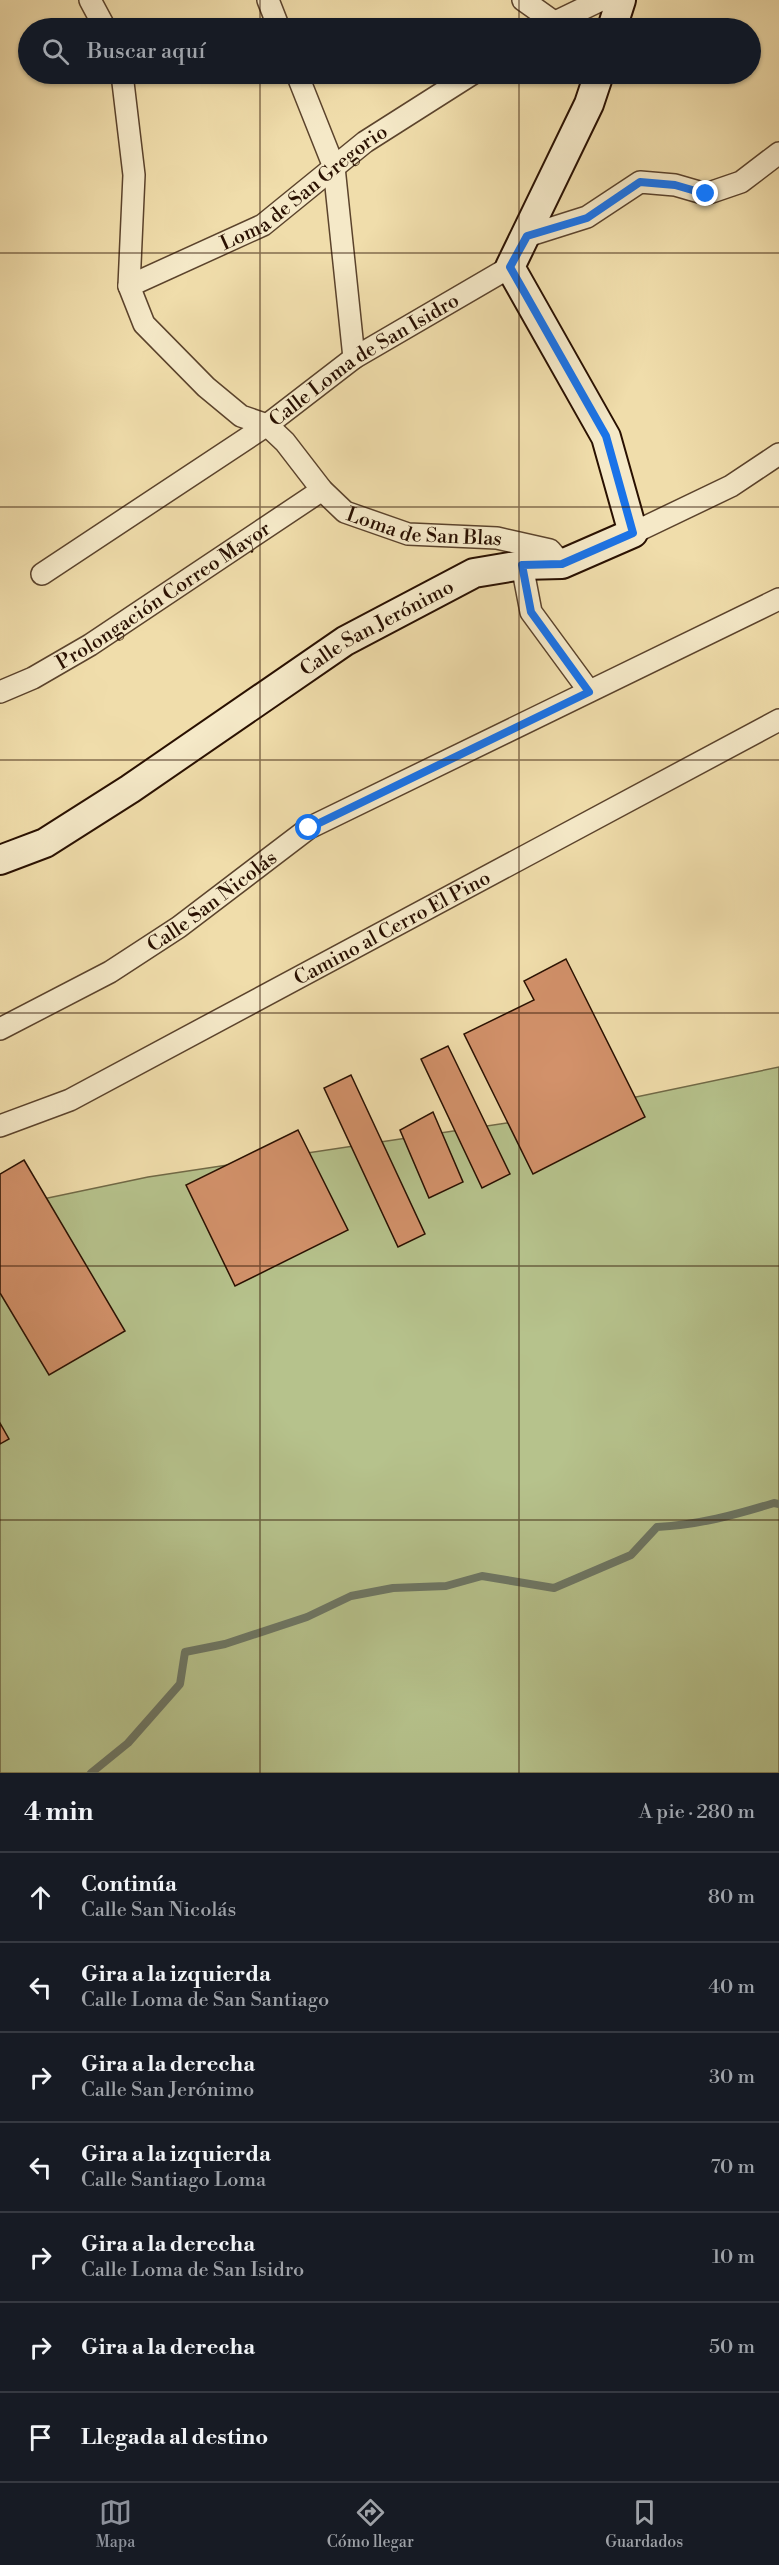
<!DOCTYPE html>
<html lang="es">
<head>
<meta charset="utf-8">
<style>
  :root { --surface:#171b24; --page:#20242c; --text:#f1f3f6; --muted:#9ea1a6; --line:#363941; --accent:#8c9099 }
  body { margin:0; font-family:"Libre Bodoni",serif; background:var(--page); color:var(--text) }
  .stop { position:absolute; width:18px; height:18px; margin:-14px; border:4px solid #1a73e8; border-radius:50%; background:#fff }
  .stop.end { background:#1a73e8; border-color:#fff; box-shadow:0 2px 6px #0008 }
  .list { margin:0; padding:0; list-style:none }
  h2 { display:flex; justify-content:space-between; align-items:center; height:78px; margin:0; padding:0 24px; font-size:26px }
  h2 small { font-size:20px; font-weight:400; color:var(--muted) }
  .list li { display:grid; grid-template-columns:39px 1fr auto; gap:18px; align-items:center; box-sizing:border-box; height:90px; padding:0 24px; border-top:2px solid var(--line) }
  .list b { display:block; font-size:22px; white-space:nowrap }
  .list p { margin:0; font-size:20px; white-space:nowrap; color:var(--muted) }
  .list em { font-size:20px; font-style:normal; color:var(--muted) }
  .icon { flex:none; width:33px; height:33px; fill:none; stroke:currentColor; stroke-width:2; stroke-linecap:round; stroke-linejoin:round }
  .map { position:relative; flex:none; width:779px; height:1773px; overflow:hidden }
  .search { position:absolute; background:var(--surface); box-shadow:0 2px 4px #0004; left:18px; right:18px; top:18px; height:66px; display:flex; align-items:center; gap:15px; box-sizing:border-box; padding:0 21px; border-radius:33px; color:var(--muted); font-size:22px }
  .sheet { height:708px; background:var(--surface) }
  nav { display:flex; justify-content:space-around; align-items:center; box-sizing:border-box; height:84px; border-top:2px solid var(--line); background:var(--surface); font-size:16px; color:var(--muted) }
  nav a { display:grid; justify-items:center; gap:3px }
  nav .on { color:var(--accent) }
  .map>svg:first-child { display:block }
  .green { fill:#b6c28c; stroke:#706946; stroke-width:1.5 }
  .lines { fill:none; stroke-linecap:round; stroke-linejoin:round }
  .stream { stroke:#6d7765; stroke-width:8 }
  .building { fill:#d2916a; stroke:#291001; stroke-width:1.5 }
  .minor-casing { stroke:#5b432c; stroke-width:24 }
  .secondary-casing { stroke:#291001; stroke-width:32 }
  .minor { stroke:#f5e9c8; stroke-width:21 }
  .secondary { stroke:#f5e9c8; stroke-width:28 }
  .route { stroke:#1a73e8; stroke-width:8 }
  .grid { fill:none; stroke:#291001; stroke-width:1.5; stroke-opacity:0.55 }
  .labels { text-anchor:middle; stroke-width:6; stroke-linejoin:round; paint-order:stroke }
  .street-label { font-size:20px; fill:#291001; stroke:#f5e9c8 }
</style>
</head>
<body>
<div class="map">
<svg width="779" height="1773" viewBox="0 0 779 1773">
  <rect width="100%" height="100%" fill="#f0ddab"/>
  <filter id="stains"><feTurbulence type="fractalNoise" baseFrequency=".00333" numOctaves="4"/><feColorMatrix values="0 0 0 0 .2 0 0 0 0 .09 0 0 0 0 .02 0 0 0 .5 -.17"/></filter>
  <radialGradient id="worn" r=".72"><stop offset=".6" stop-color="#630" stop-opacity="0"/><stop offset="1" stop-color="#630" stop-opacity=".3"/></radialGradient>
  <!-- green -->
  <path class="green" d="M779 1067V1773H0V1208L148 1177 526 1120Z"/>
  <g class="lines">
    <!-- stream -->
    <path class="stream" d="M91 1773 128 1743 180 1684 185 1652 225 1644 307 1617 351 1596 393 1588 446 1586 482 1576 554 1588 631 1555 657 1527C698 1525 735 1515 774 1503L779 1504"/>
  </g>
  <!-- building -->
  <g class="building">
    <path d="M566 959 645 1117 533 1174 464 1034 534 1000 524 981Z"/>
    <path d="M448 1046 510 1174 482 1188 421 1059Z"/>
    <path d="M351 1075 425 1234 398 1247 324 1088Z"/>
    <path d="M433 1112 463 1182 429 1198 400 1130Z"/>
    <path d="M298 1130 348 1230 235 1286 186 1185Z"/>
    <path d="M24 1160 125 1331 49 1375 0 1293V1174Z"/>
    <path d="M0 1423 9 1439 0 1444Z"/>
  </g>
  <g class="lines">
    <defs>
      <g id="minor">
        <path d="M90 0 105 28"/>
        <path d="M268 0 279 28"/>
        <path d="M523 0 554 22"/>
        <path d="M543 28 601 0"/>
        <path id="s1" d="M122 74 134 175 129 286 144 324 206 387 241 416 267 425 285 442 322 490 345 512 408 534 497 538 550 550 562 564"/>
        <path d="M297 74 334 167 354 358"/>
        <path d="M527 236 587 217 640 182 675 185 706 194 741 182 779 153"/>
        <path id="s2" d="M129 286 263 225 365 142 472 74"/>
        <path d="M633 533 731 486 779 454"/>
        <path d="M522 565 531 612 589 691"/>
        <path id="s3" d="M42 574 267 425 354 358 510 267"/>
        <path id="s4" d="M0 692 33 678 90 645 322 490"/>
        <path id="s5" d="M0 1029 110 972 179 927 309 828 779 599"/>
        <path id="s6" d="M0 1126 70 1100 779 720"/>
      </g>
      <g id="secondary">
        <path d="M612 28 621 0"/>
        <path id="s7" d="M0 860 45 843 130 789 345 641 474 573 522 565 562 564 633 533 606 437 510 267 589 104 599 74"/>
      </g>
    </defs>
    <!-- minor casing -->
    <use href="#minor" class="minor-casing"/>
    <!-- secondary casing -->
    <use href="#secondary" class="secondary-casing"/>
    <!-- minor -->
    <use href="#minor" class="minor"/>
    <!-- secondary -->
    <use href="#secondary" class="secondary"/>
  </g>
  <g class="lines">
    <!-- route -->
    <path class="route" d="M309 828 589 692 531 612 522 565 562 564 633 533 606 436 510 267 527 236 587 218 640 182 675 185 706 194"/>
  </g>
  <!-- grid -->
  <path class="grid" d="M260 0V28M519 0V28M260 74V1773M519 74V1773M0 253H779M0 507H779M0 760H779M0 1013H779M0 1266H779M0 1520H779"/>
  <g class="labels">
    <!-- street labels -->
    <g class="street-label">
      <text dy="7" stroke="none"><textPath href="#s2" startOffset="202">Loma de San Gregorio</textPath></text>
      <text dy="7" stroke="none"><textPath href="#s3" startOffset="387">Calle Loma de San Isidro</textPath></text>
      <text dy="7" stroke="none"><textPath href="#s1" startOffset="614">Loma de San Blas</textPath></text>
      <text dy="7" stroke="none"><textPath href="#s4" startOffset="190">Prolongación Correo Mayor</textPath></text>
      <text dy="7" stroke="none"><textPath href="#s7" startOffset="444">Calle San Jerónimo</textPath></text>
      <text dy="7" stroke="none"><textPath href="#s5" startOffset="248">Calle San Nicolás</textPath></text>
      <text dy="7" stroke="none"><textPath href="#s6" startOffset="440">Camino al Cerro El Pino</textPath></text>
    </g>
  </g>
  <rect width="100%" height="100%" filter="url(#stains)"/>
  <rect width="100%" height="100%" fill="url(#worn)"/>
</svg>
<div class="stop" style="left:309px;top:828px"></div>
<div class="stop end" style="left:706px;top:194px"></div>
<div class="search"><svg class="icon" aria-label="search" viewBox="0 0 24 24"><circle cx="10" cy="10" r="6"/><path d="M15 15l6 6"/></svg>Buscar aquí</div>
</div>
<section class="sheet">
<h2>4 min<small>A pie · 280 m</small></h2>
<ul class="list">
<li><svg class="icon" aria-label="ahead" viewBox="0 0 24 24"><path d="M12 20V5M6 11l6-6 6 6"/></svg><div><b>Continúa</b><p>Calle San Nicolás</p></div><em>80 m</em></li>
<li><svg class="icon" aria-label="left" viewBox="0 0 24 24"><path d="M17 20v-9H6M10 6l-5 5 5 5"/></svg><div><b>Gira a la izquierda</b><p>Calle Loma de San Santiago</p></div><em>40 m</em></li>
<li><svg class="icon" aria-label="right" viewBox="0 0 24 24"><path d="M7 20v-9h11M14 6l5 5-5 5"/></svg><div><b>Gira a la derecha</b><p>Calle San Jerónimo</p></div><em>30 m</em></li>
<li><svg class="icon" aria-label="left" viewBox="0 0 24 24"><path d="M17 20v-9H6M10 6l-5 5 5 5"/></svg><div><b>Gira a la izquierda</b><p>Calle Santiago Loma</p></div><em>70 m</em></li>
<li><svg class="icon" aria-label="right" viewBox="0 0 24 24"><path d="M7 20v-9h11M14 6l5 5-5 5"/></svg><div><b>Gira a la derecha</b><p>Calle Loma de San Isidro</p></div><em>10 m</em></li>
<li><svg class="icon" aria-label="right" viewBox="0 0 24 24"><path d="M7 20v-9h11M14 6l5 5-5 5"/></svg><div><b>Gira a la derecha</b></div><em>50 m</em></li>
<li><svg class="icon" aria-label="arrive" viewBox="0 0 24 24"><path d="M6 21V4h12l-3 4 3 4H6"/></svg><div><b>Llegada al destino</b></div></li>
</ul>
</section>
<nav>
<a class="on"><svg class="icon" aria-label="map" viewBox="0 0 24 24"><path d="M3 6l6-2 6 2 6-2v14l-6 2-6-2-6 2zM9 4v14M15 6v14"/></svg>Mapa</a>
<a><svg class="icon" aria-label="directions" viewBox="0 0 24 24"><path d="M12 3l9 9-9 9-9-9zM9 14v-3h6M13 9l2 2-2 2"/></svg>Cómo llegar</a>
<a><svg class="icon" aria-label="saved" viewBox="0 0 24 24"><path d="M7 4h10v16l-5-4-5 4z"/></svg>Guardados</a>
</nav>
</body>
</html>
